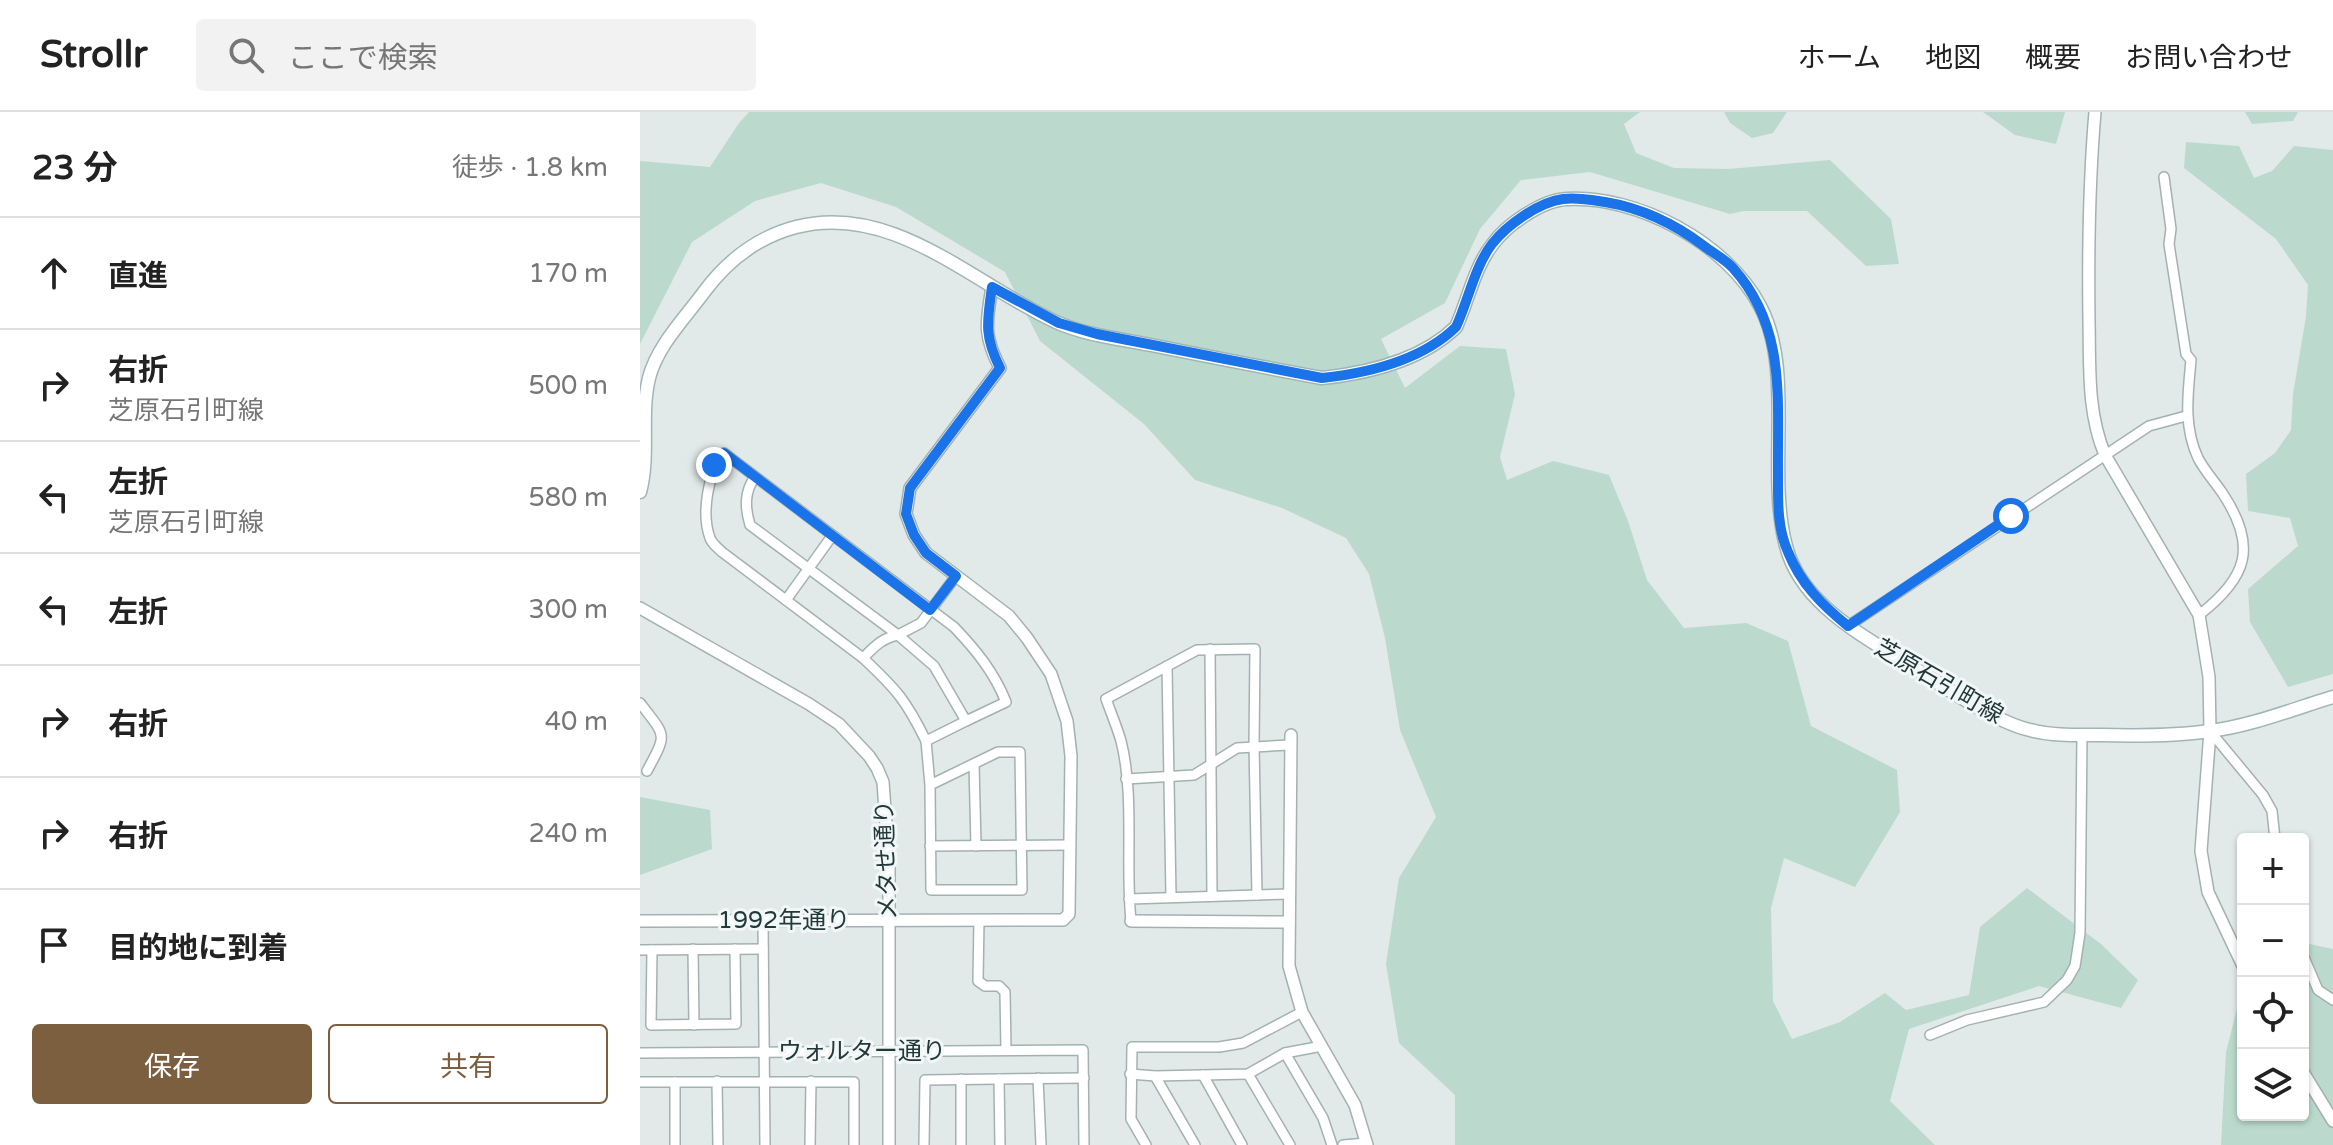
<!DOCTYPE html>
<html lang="ja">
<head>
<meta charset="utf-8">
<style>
  :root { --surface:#fff; --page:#f2f2f2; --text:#222; --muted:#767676; --line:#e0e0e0; --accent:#7b5f3f }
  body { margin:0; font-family:"Varela Round","Noto Sans JP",sans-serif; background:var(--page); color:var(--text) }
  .controls { position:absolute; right:24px; bottom:24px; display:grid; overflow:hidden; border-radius:8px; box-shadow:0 2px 6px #0004 }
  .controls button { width:72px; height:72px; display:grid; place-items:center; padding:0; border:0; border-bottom:2px solid var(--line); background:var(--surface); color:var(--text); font:40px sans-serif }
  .stop { position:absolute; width:24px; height:24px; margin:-18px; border:6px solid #1a73e8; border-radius:50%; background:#fff }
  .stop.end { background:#1a73e8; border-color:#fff; box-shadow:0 2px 8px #0008 }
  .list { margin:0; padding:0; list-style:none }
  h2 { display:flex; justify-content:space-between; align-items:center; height:104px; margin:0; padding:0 32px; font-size:34px }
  h2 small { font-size:26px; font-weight:400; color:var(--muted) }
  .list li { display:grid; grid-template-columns:52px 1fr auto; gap:24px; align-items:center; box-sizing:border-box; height:112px; padding:0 32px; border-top:2px solid var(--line) }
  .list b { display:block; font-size:30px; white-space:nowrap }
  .list p { margin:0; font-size:26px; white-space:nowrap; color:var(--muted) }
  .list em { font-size:26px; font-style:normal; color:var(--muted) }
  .actions { display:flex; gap:16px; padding:24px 32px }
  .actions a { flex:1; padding:18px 0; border:2px solid var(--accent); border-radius:8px; text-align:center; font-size:28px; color:var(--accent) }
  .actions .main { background:var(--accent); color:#fff }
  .icon { flex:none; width:44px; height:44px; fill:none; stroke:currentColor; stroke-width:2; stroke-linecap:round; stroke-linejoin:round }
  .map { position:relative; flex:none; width:1693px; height:1033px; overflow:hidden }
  header { display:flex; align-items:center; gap:48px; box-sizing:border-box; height:112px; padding:0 40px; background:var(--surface); border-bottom:2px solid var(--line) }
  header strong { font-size:38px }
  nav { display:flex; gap:44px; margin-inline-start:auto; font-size:28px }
  .search { width:560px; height:72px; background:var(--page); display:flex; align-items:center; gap:20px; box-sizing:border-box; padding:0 28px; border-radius:8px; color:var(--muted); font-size:30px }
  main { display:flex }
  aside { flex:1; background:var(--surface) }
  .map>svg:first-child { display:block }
  .green { fill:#bbdacd }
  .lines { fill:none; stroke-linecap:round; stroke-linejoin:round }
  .minor-casing { stroke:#a4b1b1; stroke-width:12 }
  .tertiary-casing { stroke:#a4b1b1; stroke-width:14 }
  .secondary-casing { stroke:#a1b5b4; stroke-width:15 }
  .minor { stroke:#fff; stroke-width:9 }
  .tertiary { stroke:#fff; stroke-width:11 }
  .secondary { stroke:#fff; stroke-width:12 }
  .route { stroke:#1a73e8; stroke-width:10 }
  .labels { text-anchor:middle; stroke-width:6; stroke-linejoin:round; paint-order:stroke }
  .street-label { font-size:24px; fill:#233939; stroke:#f1f7f6 }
</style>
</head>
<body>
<header>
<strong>Strollr</strong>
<div class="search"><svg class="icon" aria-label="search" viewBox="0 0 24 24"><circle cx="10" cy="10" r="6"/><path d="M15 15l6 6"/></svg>ここで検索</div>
<nav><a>ホーム</a><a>地図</a><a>概要</a><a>お問い合わせ</a></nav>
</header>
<main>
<aside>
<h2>23 分<small>徒歩 · 1.8 km</small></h2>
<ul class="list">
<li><svg class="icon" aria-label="ahead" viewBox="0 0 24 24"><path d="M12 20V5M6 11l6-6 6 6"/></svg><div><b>直進</b></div><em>170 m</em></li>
<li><svg class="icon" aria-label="right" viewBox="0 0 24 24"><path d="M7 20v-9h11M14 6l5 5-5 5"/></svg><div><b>右折</b><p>芝原石引町線</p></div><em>500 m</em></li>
<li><svg class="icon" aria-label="left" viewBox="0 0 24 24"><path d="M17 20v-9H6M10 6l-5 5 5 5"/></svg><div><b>左折</b><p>芝原石引町線</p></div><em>580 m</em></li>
<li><svg class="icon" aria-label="left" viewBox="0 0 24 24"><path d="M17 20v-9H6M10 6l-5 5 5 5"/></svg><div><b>左折</b></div><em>300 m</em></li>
<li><svg class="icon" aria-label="right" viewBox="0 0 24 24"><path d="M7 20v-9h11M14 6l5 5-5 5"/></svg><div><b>右折</b></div><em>40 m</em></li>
<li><svg class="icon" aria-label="right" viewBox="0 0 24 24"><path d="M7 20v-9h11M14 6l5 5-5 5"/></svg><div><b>右折</b></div><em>240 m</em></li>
<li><svg class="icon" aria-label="arrive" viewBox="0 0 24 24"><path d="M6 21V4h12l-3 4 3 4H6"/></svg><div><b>目的地に到着</b></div></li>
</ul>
<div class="actions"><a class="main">保存</a><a>共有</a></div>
</aside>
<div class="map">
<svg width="1693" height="1033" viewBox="0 0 1693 1033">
  <rect width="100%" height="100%" fill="#e1eae9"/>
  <!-- green -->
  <g class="green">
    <path d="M109 0H1000L984 12 996 41 1034 56 1088 57 1190 48 1251 107 1259 152 1226 154 1167 99H1104L1090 102 950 60 881 68 840 117 805 191 741 227 765 276 820 234 866 237 875 282 860 345 867 368 913 349 969 363 988 409 1007 468 1044 516 1106 511 1148 529 1171 614 1257 658 1260 700 1215 775 1144 746 1131 796 1133 889 1152 927 1200 910 1245 881 1266 898 1329 883 1340 815 1387 776 1461 832 1498 868 1481 896 1399 874 1269 917 1250 989 1295 1033H815V983L759 931 746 852 759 766 796 705 760 618 745 526 729 462 706 426 642 396 555 368 504 312 400 229 365 160 256 95 181 71 115 89 52 130 0 232V49L70 55 99 11Z"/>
    <path d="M1084 0H1147L1133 21 1112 26 1090 11Z"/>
    <path d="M1343 0H1425L1416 32 1375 23Z"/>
    <path d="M1605 0H1658L1653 9 1612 12Z"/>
    <path d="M1546 30 1599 34 1614 66 1632 59 1654 34 1693 38V562L1648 575 1610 510 1608 477 1658 434 1650 406 1608 399 1606 362 1635 341 1651 318 1653 282 1666 204 1668 173 1636 127 1544 56Z"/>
    <path d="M0 685 70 698 72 737 0 763Z"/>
    <path d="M1670 832 1693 837V1033H1581L1586 940 1600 885 1603 881V1003H1663V836Z"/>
  </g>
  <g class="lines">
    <defs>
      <g id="minor">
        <path d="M1524 65 1531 117 1529 132 1546 242 1551 248C1548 281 1543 314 1558 346 1564 358 1575 370 1583 382 1618 435 1607 466 1559 503"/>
        <path d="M115 365C104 380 105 396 110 413L258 523 281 511 316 464"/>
        <path d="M146 488 192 424"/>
        <path d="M1208 514 1509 314 1546 304"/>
        <path d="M258 523 294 554 326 609 286 629C266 588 256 577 223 546 234 535 242 526 258 523Z"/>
        <path d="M570 537 572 784"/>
        <path d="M223 546 82 440C78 436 72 432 70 426 61 402 68 360 84 341L314 515C336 538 354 560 366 590L326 609"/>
        <path d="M527 554 531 785"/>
        <path d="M0 591C26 625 28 620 7 659"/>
        <path d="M1570 619 1623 683 1632 699 1635 727"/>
        <path d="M286 629 290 673 291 778H382L380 640H358L290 673"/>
        <path d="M334 652 336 734"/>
        <path d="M486 667 554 663 597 636 649 633"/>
        <path d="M290 734 430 733"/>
        <path d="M617 783 650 782"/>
        <path d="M489 787 617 783 614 633 615 537 557 538 466 587C471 601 477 615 481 629 495 684 485 752 491 809"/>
        <path d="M339 808 338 869 345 874H359L365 880 366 938"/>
        <path d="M123 809 125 1033"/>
        <path d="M53 837 54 913"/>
        <path d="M0 838 123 837"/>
        <path d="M12 838 11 913 96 912 95 837"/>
        <path d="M1663 843 1678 878 1693 888"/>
        <path d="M1290 923 1327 908 1404 890 1427 868 1435 854 1440 821 1442 623"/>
        <path d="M0 941 443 938 444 1033"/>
        <path d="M645 941 683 1006 692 1033"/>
        <path d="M490 962 515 964 608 962 645 941 682 934"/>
        <path d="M608 962 650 1033"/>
        <path d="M563 963 602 1033"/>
        <path d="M515 964 555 1033"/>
        <path d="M398 966 401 1033"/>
        <path d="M321 967V1033"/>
        <path d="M359 967 360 1033"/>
        <path d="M77 969 78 1033"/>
        <path d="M0 970H214V1033"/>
        <path d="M35 970V1033"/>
        <path d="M170 1033 171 969"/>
        <path d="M284 1033 285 968 444 966"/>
        <path d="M506 1033 491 1007 492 935H579L603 931 662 900"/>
        <path d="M703 1033 727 1031"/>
      </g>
      <g id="tertiary">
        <path d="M1455 0C1449 70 1448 139 1449 209 1450 255 1447 300 1465 343L1559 503 1569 565 1570 619 1561 739 1568 780 1603 854"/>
        <path d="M0 496 169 592 199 612 229 644 237 656 243 670 249 755V1033"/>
        <path d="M651 623 649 854 662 900 715 993 727 1033"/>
        <path d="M0 809 423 808 429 802 431 644 427 609 411 562 387 526 369 504 286 441 274 423 266 402 270 376 360 256C343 223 346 211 352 175"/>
        <path d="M491 809 649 810"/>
        <path d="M1663 960 1693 1009"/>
      </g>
      <path id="secondary" d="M0 380C10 343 0 303 9 266 17 234 45 206 64 180 87 149 118 125 156 115 253 90 333 172 416 210 447 224 483 227 516 234 571 245 627 256 682 266 729 261 781 249 816 215 828 189 834 156 852 133 866 113 902 88 927 87 997 83 1087 131 1120 194 1155 259 1126 360 1146 434 1159 485 1208 515 1250 541 1288 563 1350 609 1390 618 1412 624 1438 623 1461 623 1496 624 1534 624 1570 619 1611 614 1653 597 1693 585"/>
    </defs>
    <!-- minor casing -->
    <use href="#minor" class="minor-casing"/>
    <!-- tertiary casing -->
    <use href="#tertiary" class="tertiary-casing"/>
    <!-- secondary casing -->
    <use href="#secondary" class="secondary-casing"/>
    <!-- minor -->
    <use href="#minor" class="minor"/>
    <!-- tertiary -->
    <use href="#tertiary" class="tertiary"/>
    <!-- secondary -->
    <use href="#secondary" class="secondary"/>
  </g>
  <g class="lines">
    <!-- route -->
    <path class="route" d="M74 353 84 341 290 498 316 464 286 441 274 423 266 402 270 376 360 256C344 224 347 210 352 175L419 211 457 222 682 266C729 261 781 249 816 215 828 189 835 154 852 132 867 113 899 90 923 87 937 85 952 88 965 90 1001 96 1035 112 1064 134 1073 141 1085 147 1093 156 1147 216 1137 288 1138 363 1138 388 1137 416 1148 440 1161 472 1182 493 1208 514L1371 404"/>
  </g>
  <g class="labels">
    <!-- street labels -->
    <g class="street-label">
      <text transform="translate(1299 569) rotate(30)" y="8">芝原石引町線</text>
      <text transform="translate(246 748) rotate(-92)" y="8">メタせ通り</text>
      <text x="144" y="816">1992年通り</text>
      <text x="222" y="947">ウォルター通り</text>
    </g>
  </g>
</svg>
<div class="controls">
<button>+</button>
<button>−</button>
<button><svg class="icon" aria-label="locate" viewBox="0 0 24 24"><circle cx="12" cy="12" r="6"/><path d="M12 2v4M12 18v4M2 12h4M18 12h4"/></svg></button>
<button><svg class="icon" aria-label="layers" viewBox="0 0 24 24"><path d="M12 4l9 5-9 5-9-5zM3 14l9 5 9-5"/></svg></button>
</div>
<div class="stop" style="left:1371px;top:404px"></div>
<div class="stop end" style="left:74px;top:353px"></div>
</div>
</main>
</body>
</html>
